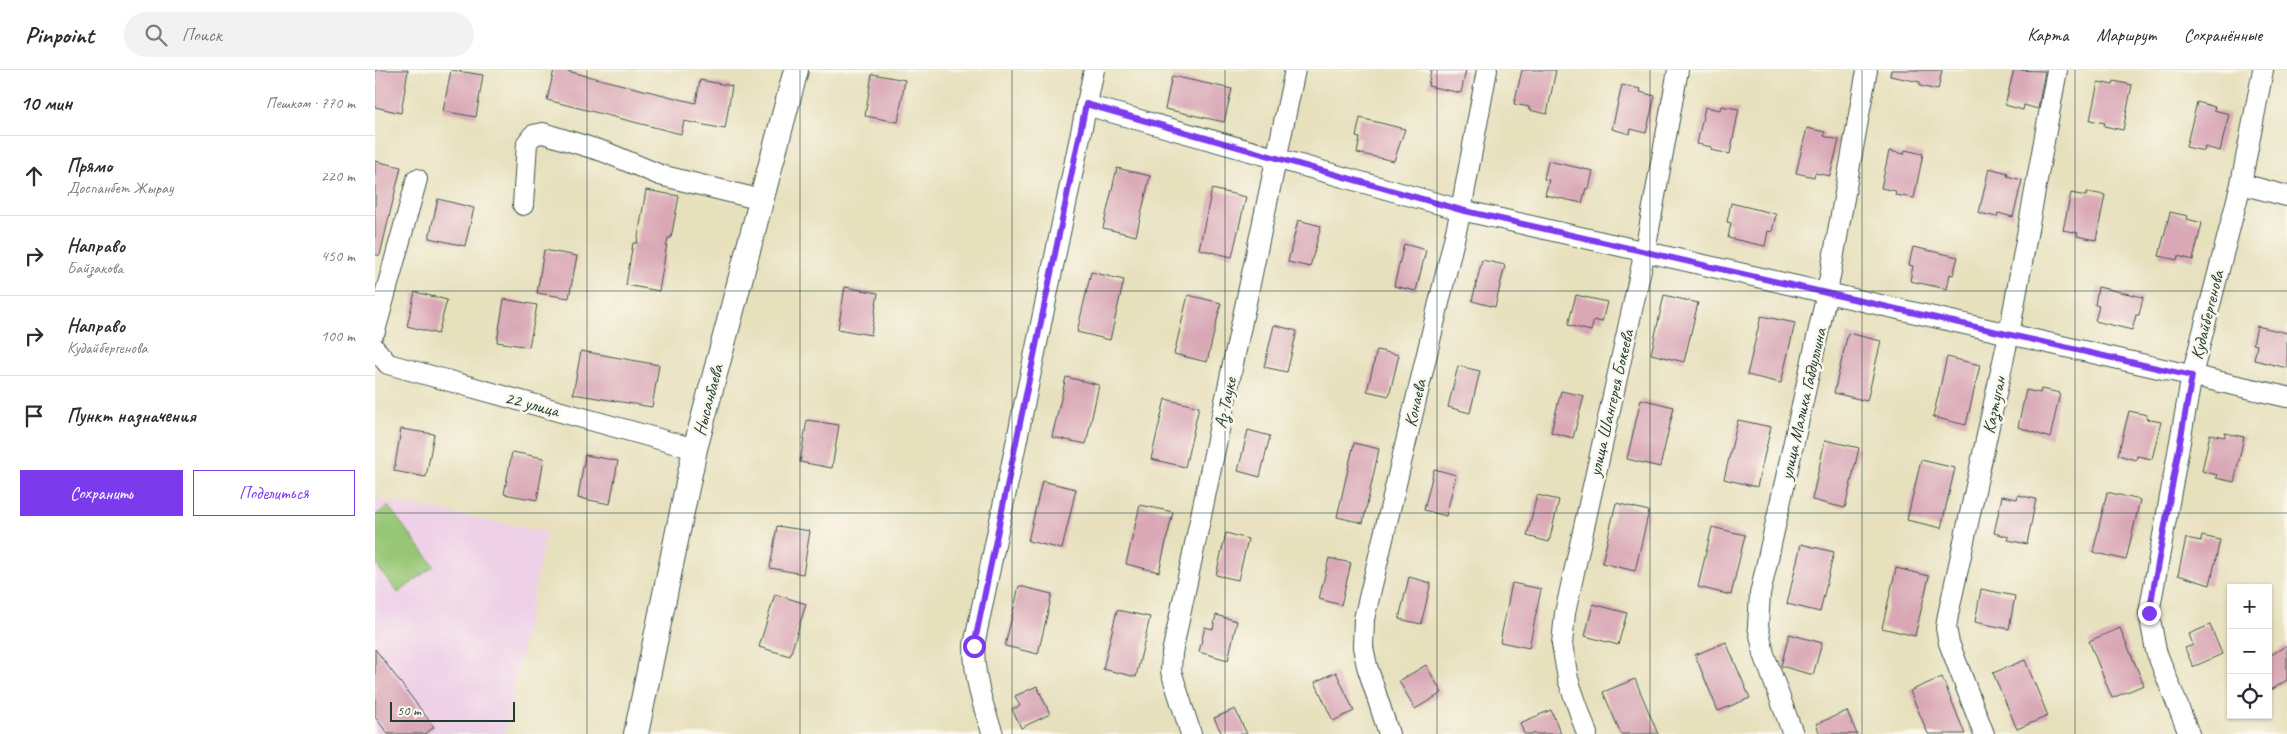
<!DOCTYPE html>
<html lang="ru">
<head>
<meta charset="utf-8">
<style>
  :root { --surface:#fff; --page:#f2f2f3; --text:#2b2b33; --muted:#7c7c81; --line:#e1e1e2; --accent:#7c3aed }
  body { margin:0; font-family:Caveat,sans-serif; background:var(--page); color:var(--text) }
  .controls { position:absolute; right:15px; bottom:15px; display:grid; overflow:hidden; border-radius:0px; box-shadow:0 1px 4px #0004 }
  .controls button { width:45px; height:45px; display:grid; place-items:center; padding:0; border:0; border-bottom:1px solid var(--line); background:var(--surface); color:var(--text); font:25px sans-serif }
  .scale { position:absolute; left:15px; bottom:12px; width:125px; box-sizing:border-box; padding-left:5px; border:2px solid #1f3d34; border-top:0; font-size:14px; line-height:18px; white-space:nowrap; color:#1f3d34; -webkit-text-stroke:4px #fbf7ec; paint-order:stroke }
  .stop { position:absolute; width:15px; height:15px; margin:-11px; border:4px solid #7c3aed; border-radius:50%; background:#fff }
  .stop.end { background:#7c3aed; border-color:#fff; box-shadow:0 1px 5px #0008 }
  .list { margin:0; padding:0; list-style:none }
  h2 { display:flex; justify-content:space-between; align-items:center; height:65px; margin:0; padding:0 20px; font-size:21px }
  h2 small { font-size:16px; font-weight:400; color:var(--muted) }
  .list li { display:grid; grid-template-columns:32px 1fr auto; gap:15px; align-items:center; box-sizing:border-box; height:80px; padding:0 20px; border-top:1px solid var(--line) }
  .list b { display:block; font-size:19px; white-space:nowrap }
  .list p { margin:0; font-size:16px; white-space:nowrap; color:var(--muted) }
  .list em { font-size:16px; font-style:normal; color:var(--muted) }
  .actions { display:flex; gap:10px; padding:15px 20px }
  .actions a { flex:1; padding:11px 0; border:1px solid var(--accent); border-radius:0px; text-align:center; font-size:18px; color:var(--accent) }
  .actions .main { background:var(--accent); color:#fff }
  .icon { flex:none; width:28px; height:28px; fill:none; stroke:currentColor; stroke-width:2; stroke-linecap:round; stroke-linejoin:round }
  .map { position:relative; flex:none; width:1912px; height:664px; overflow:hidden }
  header { display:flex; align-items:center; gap:30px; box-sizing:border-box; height:70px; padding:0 25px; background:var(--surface); border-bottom:1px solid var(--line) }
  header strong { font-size:24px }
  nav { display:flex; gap:28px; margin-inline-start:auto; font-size:18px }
  .search { width:350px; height:45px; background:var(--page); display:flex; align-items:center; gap:12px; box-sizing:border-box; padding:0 18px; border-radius:28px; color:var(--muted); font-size:19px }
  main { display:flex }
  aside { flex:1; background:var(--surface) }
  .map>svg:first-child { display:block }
  .built { fill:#eed0e7 }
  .green { fill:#97c776; stroke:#5b8255 }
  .building { fill:#d9a7b6 }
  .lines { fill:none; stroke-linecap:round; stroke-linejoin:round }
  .minor-casing { stroke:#3d5549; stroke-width:22 }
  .tertiary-casing { stroke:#3d5549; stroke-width:26 }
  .minor { stroke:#fff; stroke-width:20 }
  .tertiary { stroke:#fff; stroke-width:24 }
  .route { stroke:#7c3aed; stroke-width:6 }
  .grid { fill:none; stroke:#1f3d34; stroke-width:1; stroke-opacity:0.55 }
  .labels { text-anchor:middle; stroke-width:5; stroke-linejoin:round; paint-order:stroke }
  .street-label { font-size:18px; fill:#1f3d34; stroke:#fbf7ec }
</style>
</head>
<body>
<header>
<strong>Pinpoint</strong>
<div class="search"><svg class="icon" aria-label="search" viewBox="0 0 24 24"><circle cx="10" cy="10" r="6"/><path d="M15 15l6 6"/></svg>Поиск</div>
<nav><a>Карта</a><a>Маршрут</a><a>Сохранённые</a></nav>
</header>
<main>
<aside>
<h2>10 мин<small>Пешком · 770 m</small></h2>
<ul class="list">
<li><svg class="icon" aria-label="ahead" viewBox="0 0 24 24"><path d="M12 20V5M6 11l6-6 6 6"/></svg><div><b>Прямо</b><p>Доспанбет Жырау</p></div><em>220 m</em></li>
<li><svg class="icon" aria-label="right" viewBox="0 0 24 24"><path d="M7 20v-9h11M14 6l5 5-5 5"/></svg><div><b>Направо</b><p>Байзакова</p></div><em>450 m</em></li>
<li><svg class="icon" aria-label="right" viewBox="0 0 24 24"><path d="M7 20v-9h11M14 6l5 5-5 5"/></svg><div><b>Направо</b><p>Кудайбергенова</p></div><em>100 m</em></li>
<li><svg class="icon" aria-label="arrive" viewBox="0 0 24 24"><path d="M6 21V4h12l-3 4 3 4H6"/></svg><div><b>Пункт назначения</b></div></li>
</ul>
<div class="actions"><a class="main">Сохранить</a><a>Поделиться</a></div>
</aside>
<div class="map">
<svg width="1912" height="664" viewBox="0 0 1912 664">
  <rect width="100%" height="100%" fill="#fbf7ec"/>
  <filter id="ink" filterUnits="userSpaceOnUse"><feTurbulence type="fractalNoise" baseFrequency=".02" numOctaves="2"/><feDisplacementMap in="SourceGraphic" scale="10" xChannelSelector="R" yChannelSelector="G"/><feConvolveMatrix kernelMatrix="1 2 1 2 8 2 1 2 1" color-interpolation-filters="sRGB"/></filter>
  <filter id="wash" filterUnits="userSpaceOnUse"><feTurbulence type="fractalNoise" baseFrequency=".0096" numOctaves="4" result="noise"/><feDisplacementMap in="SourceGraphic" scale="20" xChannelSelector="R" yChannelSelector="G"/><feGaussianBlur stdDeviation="1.12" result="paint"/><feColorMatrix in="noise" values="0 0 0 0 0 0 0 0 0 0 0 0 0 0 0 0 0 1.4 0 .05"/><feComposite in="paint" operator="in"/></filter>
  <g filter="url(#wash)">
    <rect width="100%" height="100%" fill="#e7e0bd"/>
    <!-- built -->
    <path class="built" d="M0 428 171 462 130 664H0Z"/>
    <!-- green -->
    <path class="green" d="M13 436 59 496 23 523 0 493V446Z"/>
    <g id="blocks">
      <!-- building -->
      <g class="building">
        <path d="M0 0H33L26 43 0 37Z"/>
        <path d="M76 0 108 5 101 47 68 41Z"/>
        <path d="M179 0H188L321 33 325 10 357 16 350 59 309 51 306 64 172 30Z"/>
        <path d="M1056 0H1091L1086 23 1053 16Z"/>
        <path d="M1147 0H1181L1172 44 1154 40V37L1139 34Z"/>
        <path d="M1516 0H1567L1563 20 1545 16V12L1515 6Z"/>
        <path d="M1639 0 1670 1 1663 39 1649 35 1648 40 1630 35Z"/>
        <path d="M497 4 530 10 523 52 490 46Z"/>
        <path d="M797 6 857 19 849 52 790 39Z"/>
        <path d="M1739 11 1757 15 1748 60 1729 56 1730 53 1715 50 1723 12 1738 15Z"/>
        <path d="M1247 15 1266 19 1265 22 1280 26 1271 63 1256 59 1255 64 1237 59Z"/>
        <path d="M1822 32 1840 37 1839 40 1854 44 1845 81 1830 77 1829 81 1811 77Z"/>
        <path d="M1346 36 1364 39 1355 84 1336 80 1337 77 1322 74 1330 37 1345 40Z"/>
        <path d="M985 48 1030 59 1019 91 982 83 985 68 981 67Z"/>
        <path d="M1432 58 1450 62 1449 66 1464 70 1455 106 1440 103 1439 107 1421 103Z"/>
        <path d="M1530 80 1548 84 1539 128 1520 125 1521 121 1506 118 1514 81 1529 84Z"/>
        <path d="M0 91 26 97 5 185H0Z"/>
        <path d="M1173 91 1218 101 1214 119 1211 118 1207 133 1170 125 1174 110 1169 109Z"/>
        <path d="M742 98 775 106 761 166 728 158Z"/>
        <path d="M1614 98 1633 103 1632 106 1647 110 1638 147 1623 143 1622 147 1604 143Z"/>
        <path d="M837 119 871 127 857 187 824 179Z"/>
        <path d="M271 120 304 126 296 168H293L284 221 251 215 258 173H262Z"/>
        <path d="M1712 122 1730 125 1721 170 1702 166 1703 163 1688 160 1696 123 1711 126Z"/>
        <path d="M63 129 99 138 90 176 54 168Z"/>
        <path d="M1356 133 1401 144 1397 162 1393 161 1390 176 1353 168 1356 153 1352 152Z"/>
        <path d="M1795 142 1813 146 1812 149 1827 153 1818 190 1803 186 1802 190 1784 186Z"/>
        <path d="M923 150 946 156 935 197 913 192Z"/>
        <path d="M1029 174 1051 180 1041 221 1019 216Z"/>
        <path d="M1538 177 1583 187 1578 205 1575 204 1572 219 1535 211 1538 196 1534 195Z"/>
        <path d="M169 180 202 186 194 228 162 223Z"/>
        <path d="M1107 190 1130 195 1120 237 1097 231Z"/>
        <path d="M716 202 749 210 735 270 702 262Z"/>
        <path d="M470 217 503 223 496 265 463 259Z"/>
        <path d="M1723 217 1768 227 1764 245H1761L1757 260 1720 251 1724 236 1720 235Z"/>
        <path d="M40 222 72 230 63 264 32 256Z"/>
        <path d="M813 225 846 233 832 292 799 284Z"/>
        <path d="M1201 225 1232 232 1227 252 1219 250 1216 261 1193 255Z"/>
        <path d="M1289 225 1323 233 1309 292 1276 284Z"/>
        <path d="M129 229 162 235 154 277 122 272Z"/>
        <path d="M1386 246 1420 253 1406 313 1372 305Z"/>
        <path d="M899 255 922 261 912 302 889 297Z"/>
        <path d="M1882 256 1912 263V298L1879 290 1882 275 1878 274Z"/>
        <path d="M1473 263 1506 271 1492 331 1459 323Z"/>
        <path d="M1002 280 1024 285 1014 326 992 321Z"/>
        <path d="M206 281 284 295 277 337 198 324Z"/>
        <path d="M1572 287 1605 295 1591 355 1558 347Z"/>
        <path d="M1083 296 1105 301 1095 343 1073 337Z"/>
        <path d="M691 307 724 315 711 374 677 367Z"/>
        <path d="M1666 319 1685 323 1675 368 1643 357 1651 320 1665 323Z"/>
        <path d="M1186 321 1209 326 1198 368 1176 362Z"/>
        <path d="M790 329 824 337 810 397 776 389Z"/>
        <path d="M1266 329 1299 337 1285 397 1252 389Z"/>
        <path d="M1754 341 1772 345 1771 349 1786 352 1777 389 1762 386 1761 390 1743 385Z"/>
        <path d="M432 350 464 355 457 398 425 392Z"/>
        <path d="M1363 350 1396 357 1382 417 1349 409Z"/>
        <path d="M26 359 59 364 51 407 19 401Z"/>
        <path d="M873 360 895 366 885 407 863 401Z"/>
        <path d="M1850 363 1869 367 1859 412 1841 408 1842 405 1827 401 1835 364 1850 367Z"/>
        <path d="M1450 370 1484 378 1470 438 1437 430Z"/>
        <path d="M979 373 1004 379 988 453 962 447Z"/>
        <path d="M137 382 169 388 162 430 129 424Z"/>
        <path d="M210 385 243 391 235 434 203 428Z"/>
        <path d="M1546 390 1580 398 1566 458 1532 450Z"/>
        <path d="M1059 399 1081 405 1071 446 1049 440Z"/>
        <path d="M667 411 701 419 687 479 653 471Z"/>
        <path d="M1732 422 1765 430 1751 490 1718 482Z"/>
        <path d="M1162 425 1184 430 1174 472 1152 466Z"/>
        <path d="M1643 425 1661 429 1652 474 1633 470 1634 467 1619 463 1627 426 1642 429Z"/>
        <path d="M1241 433 1274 441 1260 501 1227 493Z"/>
        <path d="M765 435 798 442 784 502 751 494Z"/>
        <path d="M402 456 435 461 428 504 395 498Z"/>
        <path d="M1337 457 1370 465 1356 525 1323 517Z"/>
        <path d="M851 463 873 469 863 510 841 505Z"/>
        <path d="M1827 466 1845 470 1835 515 1803 505 1811 468 1826 471Z"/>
        <path d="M1426 474 1459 482 1445 542 1412 534Z"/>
        <path d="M954 488 976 493 966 535 944 529Z"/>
        <path d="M1521 498 1554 506 1540 566 1507 558Z"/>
        <path d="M1034 507 1056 513 1046 554 1024 549Z"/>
        <path d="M1137 513 1166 519 1154 578 1125 572Z"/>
        <path d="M644 516 677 524 663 584 630 576Z"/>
        <path d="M1606 519 1640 526 1634 559 1600 552Z"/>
        <path d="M400 524 431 534 415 586 384 577Z"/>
        <path d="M1218 534 1252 543 1243 575 1210 566Z"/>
        <path d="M742 540 775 547 761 607 728 599Z"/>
        <path d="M841 545 862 551 853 590 824 582 830 557 838 559Z"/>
        <path d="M1835 555 1847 584 1818 597 1810 578 1818 575 1814 564Z"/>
        <path d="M1745 558 1769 615 1737 628 1714 571Z"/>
        <path d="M1414 564 1447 573 1438 605 1406 596Z"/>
        <path d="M1351 572 1375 628 1343 641 1320 585Z"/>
        <path d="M1912 575V610L1893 622V587Z"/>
        <path d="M0 579 59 657 50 664H13L0 647Z"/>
        <path d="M1650 590 1673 646 1642 659 1618 603Z"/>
        <path d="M1051 595 1067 623 1040 639 1024 611Z"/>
        <path d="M961 602 979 641 958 651 940 612Z"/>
        <path d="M1567 607 1590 664H1553L1535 621Z"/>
        <path d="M1260 609 1283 664H1246L1228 622Z"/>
        <path d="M662 616 675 644 646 658 637 639 645 636 640 626Z"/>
        <path d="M860 639 872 664H847L839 648Z"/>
        <path d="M1176 640 1186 664H1149L1145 653Z"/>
        <path d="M1472 641 1482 664H1445L1441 654Z"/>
      </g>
    </g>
  </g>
  <g filter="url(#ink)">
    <use href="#blocks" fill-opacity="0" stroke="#3d5549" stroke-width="1"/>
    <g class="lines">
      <defs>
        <g id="minor">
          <path d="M711 35 1086 140 1912 327"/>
          <path d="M1866 114 1912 126"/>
          <path d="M148 135 152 73 158 65 168 63 230 82 285 105 387 130"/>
          <path d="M0 261 42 109"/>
          <path d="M0 279 13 294 320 379"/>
          <path d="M618 664C607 634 599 608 599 575L719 0"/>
          <path d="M816 664 796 601 797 583 920 0"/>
          <path d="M1014 664 992 596 988 577 989 549 1086 140 1112 0"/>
          <path d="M1212 664 1193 609 1187 574 1190 543 1270 181 1303 0"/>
          <path d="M1418 664 1389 584 1383 556 1385 524 1452 223 1492 0"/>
          <path d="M1609 664 1574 573 1571 558 1573 545 1634 264 1682 0"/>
          <path d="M1814 664 1781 581 1774 543 1817 305 1866 114 1888 0"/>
        </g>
        <path id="tertiary" d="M261 664 320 379 421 0"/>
      </defs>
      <!-- minor casing -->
      <use href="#minor" class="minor-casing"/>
      <!-- tertiary casing -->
      <use href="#tertiary" class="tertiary-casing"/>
      <!-- minor -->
      <use href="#minor" class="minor"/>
      <!-- tertiary -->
      <use href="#tertiary" class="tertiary"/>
    </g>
  </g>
  <g class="lines" filter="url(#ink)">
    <!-- route -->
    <path class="route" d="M599 576 711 34 1086 140 1817 306 1774 543"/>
  </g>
  <!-- grid -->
  <path class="grid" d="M212 0V664M425 0V664M637 0V664M850 0V664M1062 0V664M1275 0V664M1487 0V664M1700 0V664M0 221H1912M0 443H1912"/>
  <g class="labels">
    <!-- street labels -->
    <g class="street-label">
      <text transform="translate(1832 245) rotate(-76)" y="6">Кудайбергенова</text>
      <text transform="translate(333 330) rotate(-75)" y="6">Нысанбаева</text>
      <text transform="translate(850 333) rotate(-78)" y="6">Аз Тауке</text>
      <text transform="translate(1040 333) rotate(-77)" y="6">Конаева</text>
      <text transform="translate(1236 333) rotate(-77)" y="6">улица Шангерея Бокеева</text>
      <text transform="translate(157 334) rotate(15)" y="6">22 улица</text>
      <text transform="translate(1428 334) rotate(-77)" y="6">улица Малика Габдуллина</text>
      <text transform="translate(1619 335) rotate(-78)" y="6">Казтуган</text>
    </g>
  </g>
</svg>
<div class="controls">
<button>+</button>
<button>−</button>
<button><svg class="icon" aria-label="locate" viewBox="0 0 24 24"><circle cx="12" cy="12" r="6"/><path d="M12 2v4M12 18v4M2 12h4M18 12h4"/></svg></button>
</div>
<div class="scale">50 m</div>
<div class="stop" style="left:599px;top:576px"></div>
<div class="stop end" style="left:1774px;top:543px"></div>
</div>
</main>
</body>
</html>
